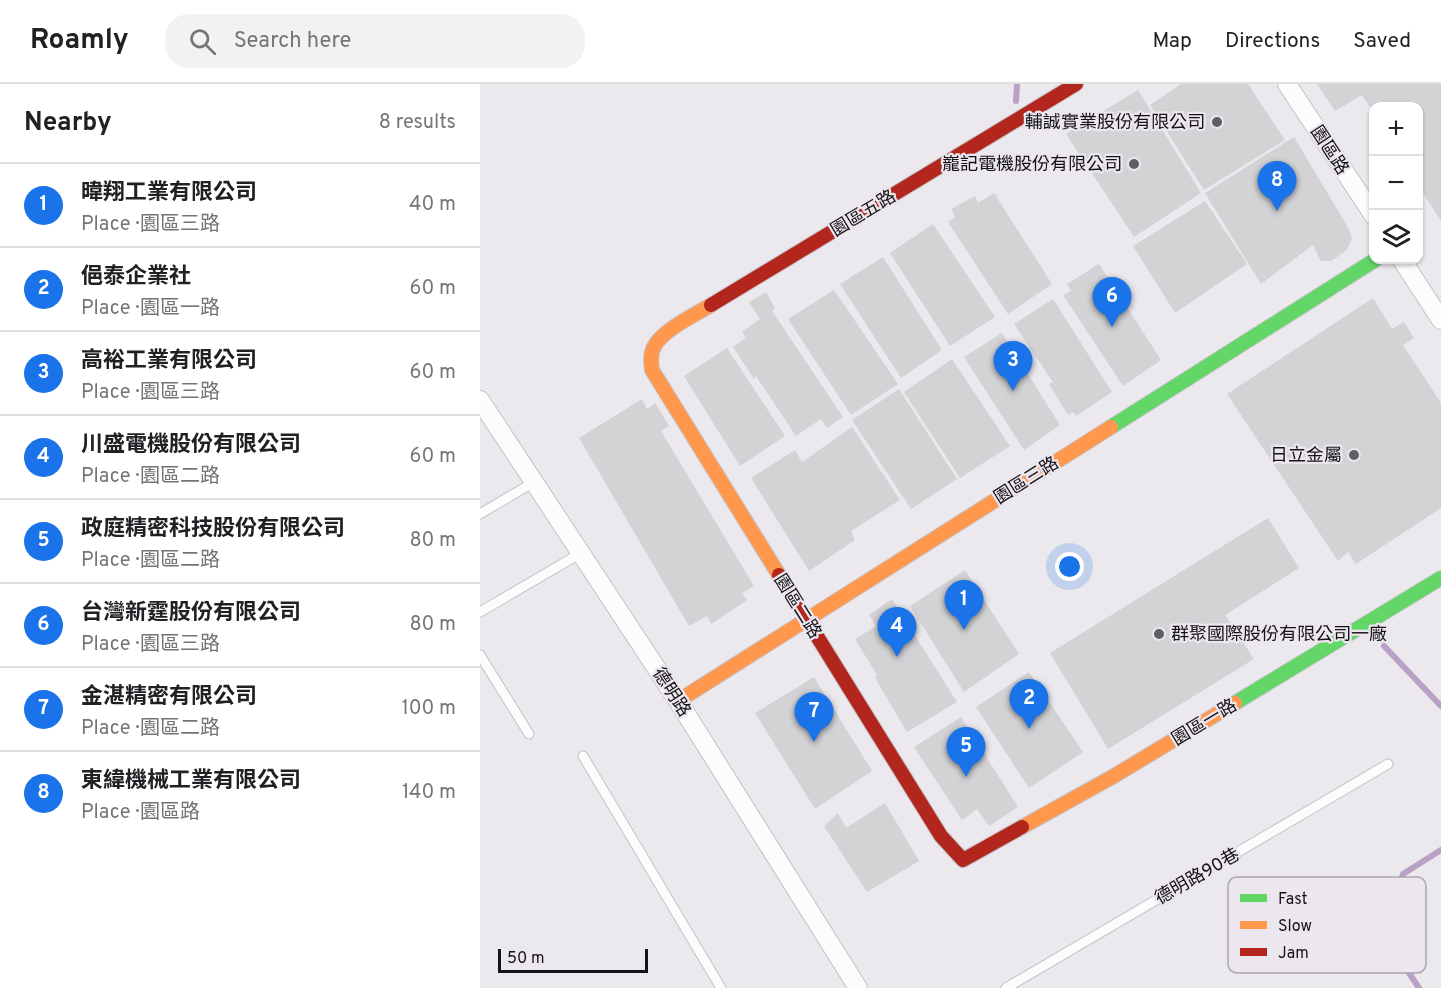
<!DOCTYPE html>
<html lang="en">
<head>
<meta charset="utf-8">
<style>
  :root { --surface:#fff; --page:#f2f2f2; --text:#202124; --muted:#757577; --line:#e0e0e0; --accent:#1a73e8 }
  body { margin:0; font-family:Overpass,"Noto Sans TC",sans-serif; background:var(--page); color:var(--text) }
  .controls { position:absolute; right:18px; top:18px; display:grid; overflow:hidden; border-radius:12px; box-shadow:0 2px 4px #0004 }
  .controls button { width:54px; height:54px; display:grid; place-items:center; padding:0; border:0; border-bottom:2px solid var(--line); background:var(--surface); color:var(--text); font:30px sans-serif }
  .scale { position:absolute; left:18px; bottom:15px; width:150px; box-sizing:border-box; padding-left:6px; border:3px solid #141315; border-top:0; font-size:16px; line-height:21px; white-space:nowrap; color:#141315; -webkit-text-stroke:4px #ece7ef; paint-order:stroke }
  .you { position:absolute; left:590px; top:483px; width:21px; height:21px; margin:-15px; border:4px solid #fff; border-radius:50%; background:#1a73e8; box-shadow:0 0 0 9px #1a73e833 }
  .badge { display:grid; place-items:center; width:39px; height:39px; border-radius:50%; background:var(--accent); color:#fff; font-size:20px; font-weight:700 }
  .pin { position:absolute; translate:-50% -50px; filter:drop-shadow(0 2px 3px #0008) }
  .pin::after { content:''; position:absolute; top:32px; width:21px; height:18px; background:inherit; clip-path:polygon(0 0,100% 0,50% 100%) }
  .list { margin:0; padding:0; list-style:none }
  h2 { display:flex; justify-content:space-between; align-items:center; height:78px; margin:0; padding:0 24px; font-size:26px }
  h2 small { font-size:20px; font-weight:400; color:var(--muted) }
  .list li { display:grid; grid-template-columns:39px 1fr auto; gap:18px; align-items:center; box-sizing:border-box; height:84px; padding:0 24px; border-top:2px solid var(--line) }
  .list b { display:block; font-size:22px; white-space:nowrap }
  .list p { margin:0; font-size:20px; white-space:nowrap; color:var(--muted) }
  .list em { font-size:20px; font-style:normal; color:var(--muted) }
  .icon { flex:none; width:33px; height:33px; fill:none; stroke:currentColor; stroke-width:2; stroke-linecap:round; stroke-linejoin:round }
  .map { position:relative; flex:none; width:961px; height:904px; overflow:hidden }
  header { display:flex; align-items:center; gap:36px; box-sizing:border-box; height:84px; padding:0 30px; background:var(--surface); border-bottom:2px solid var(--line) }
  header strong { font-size:28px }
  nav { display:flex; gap:33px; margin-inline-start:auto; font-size:21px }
  .search { width:420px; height:54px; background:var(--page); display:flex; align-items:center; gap:15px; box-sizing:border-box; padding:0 21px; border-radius:24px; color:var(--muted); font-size:22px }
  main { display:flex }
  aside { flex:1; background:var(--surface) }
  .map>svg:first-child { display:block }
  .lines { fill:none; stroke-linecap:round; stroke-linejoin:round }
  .stream { stroke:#b9a1c6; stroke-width:6 }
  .building { fill:#d3d2d5 }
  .lane-casing { stroke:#c4c2c5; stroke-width:11 }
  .street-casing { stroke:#c4c2c5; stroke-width:20 }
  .fast-casing { stroke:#c4c2c5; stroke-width:16 }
  .slow-casing { stroke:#c4c2c5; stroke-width:16 }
  .jam-casing { stroke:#c4c2c5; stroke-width:16 }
  .lane { stroke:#fcfcfc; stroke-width:9 }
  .street { stroke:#fcfcfc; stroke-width:18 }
  .fast { stroke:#63d668; stroke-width:14 }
  .slow { stroke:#ff974d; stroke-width:14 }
  .jam { stroke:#b3261e; stroke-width:14 }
  .poi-dot { fill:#5f5e61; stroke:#ece7ef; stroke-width:2 }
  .labels { text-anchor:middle; stroke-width:4.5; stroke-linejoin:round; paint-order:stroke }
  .poi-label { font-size:18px; fill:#141315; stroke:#ece7ef; text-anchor:end }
  .street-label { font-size:18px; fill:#141315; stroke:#ece7ef }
  .key { fill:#ece7ef; stroke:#aba7ae; stroke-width:1.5 }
  .key-label { font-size:16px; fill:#141315 }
</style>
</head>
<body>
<header>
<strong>Roamly</strong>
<div class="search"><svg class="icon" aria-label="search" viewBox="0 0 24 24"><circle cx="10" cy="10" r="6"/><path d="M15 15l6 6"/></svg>Search here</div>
<nav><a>Map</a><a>Directions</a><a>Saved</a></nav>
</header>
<main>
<aside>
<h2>Nearby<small>8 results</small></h2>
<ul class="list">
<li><span class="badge">1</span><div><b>暐翔工業有限公司</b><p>Place · 園區三路</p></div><em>40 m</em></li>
<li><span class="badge">2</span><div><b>俋泰企業社</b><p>Place · 園區一路</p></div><em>60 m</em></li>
<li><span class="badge">3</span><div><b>高裕工業有限公司</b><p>Place · 園區三路</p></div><em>60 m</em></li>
<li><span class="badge">4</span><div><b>川盛電機股份有限公司</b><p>Place · 園區二路</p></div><em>60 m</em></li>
<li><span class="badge">5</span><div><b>政庭精密科技股份有限公司</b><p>Place · 園區二路</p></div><em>80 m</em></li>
<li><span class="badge">6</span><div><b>台灣新霆股份有限公司</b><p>Place · 園區三路</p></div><em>80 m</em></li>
<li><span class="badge">7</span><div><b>金湛精密有限公司</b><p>Place · 園區二路</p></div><em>100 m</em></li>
<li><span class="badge">8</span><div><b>東緯機械工業有限公司</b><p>Place · 園區路</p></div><em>140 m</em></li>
</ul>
</aside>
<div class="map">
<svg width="961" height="904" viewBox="0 0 961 904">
  <rect width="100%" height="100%" fill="#ebe9ed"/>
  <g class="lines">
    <!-- stream -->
    <g class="stream">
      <path d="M536 17 537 0"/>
      <path d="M904 562 961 622"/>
      <path d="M939 904 923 880 909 831 923 790 961 766"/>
    </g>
  </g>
  <!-- building -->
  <g class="building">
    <path d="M701 0H768L805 56 724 106 670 21Z"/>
    <path d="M837 0H961V137L938 101V22H894V29L882 11 855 27Z"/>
    <path d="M658 6 721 109 654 153 586 50Z"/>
    <path d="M814 53 869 145 872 155 867 166 851 177H841L833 161 781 200 725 109Z"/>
    <path d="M514 109 572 200 528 230 468 138 475 133 471 125 495 112 498 119Z"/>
    <path d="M725 117 767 180 695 229 653 162Z"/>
    <path d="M453 140 515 233 470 262 410 169Z"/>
    <path d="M403 173 462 266 421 294 360 200Z"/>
    <path d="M619 180 681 276 643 302 583 211 591 207 587 200Z"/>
    <path d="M354 206 418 300 371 331 308 235Z"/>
    <path d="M286 208 295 224 292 227 363 333 347 344 341 335 316 352 276 292 274 295 253 263 266 254 262 248 280 235 269 218Z"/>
    <path d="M893 214 912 245 924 238 934 254 923 261 961 319V424L876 480 868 468 858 477 747 310Z"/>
    <path d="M573 215 632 308 596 332 593 328 588 331 569 300 573 298 534 240Z"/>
    <path d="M522 249 580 341 544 366 484 273Z"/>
    <path d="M247 264 305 352 260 382 204 292Z"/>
    <path d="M472 275 530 362 480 394 424 308Z"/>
    <path d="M419 305 477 395 431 425 372 336Z"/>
    <path d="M162 315 167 325 175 319 189 342 181 347 274 502 262 509 267 516 231 540 227 532 209 542 99 354Z"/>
    <path d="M372 343 420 416 371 447 375 456 329 487 271 394 315 366 322 378Z"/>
    <path d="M788 434 819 484 745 531 774 575 628 665 570 569Z"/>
    <path d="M485 486 539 570 484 608 430 522Z"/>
    <path d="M412 515 477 618 427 648 395 594 397 591 375 555 396 542 389 531Z"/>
    <path d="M549 588 603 668 549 704 496 623Z"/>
    <path d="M334 593 392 687 335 725 275 629Z"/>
    <path d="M481 633 538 723 509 742 497 725 482 736 434 663Z"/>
    <path d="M405 719 439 777 387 808 344 742 358 729 366 744Z"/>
  </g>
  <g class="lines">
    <defs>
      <g id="lane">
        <path d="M0 430 54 398"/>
        <path d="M0 528 101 469"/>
        <path d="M0 571 49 650"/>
        <path d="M103 672 241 904"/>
        <path d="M526 904 908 680"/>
      </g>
      <g id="street">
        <path d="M807 0 894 132"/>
        <path d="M922 176 961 236"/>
        <path d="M0 316 198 617 378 904"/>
      </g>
      <g id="fast">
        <path d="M631 343 895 176"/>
        <path d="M755 619 961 494"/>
      </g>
      <g id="slow">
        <path d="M231 221C215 231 182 246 174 263 170 270 171 278 172 286L299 491"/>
        <path d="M198 617 631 343"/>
        <path d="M542 743 634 692 755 619"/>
      </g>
      <g id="jam">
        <path d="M231 221 596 0"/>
        <path d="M299 491 461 752 483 776 542 743"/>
      </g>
    </defs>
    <!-- lane casing -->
    <use href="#lane" class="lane-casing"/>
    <!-- street casing -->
    <use href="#street" class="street-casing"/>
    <!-- fast casing -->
    <use href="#fast" class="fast-casing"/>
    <!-- slow casing -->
    <use href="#slow" class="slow-casing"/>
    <!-- jam casing -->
    <use href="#jam" class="jam-casing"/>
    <!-- lane -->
    <use href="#lane" class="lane"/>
    <!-- street -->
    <use href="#street" class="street"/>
    <!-- fast -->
    <use href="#fast" class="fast"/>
    <!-- slow -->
    <use href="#slow" class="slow"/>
    <!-- jam -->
    <use href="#jam" class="jam"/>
  </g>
  <!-- markers -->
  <g class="poi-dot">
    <circle cx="737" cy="38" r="6"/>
    <circle cx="654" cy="80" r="6"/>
    <circle cx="874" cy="371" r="6"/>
    <circle cx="679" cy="550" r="6"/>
  </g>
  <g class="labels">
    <!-- poi labels -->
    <g class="poi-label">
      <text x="725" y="44">輔誠實業股份有限公司</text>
      <text x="642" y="86">巃記電機股份有限公司</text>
      <text x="862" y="377">日立金屬</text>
      <text x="691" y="556" text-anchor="start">群聚國際股份有限公司一廠</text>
    </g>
    <!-- street labels -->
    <g class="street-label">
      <text transform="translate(850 66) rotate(57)" y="6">園區路</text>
      <text transform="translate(383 129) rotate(-31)" y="6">園區五路</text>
      <text transform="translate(546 396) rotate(-32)" y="6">園區三路</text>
      <text transform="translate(318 522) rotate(58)" y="6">園區二路</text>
      <text transform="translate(192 608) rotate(57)" y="6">德明路</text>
      <text transform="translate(724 638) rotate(-31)" y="6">園區一路</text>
      <text transform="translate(717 792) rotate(-30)" y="6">德明路90巷</text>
    </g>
  </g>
  <!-- legend -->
  <rect x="748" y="793" width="198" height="96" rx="9" class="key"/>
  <rect x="760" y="810" width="27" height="8" fill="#63d668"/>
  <rect x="760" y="837" width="27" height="8" fill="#ff974d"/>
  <rect x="760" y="864" width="27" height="8" fill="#b3261e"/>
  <g class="key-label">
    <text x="798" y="820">Fast</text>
    <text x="798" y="847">Slow</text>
    <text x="798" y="874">Jam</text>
  </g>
</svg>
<div class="controls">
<button>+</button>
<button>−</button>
<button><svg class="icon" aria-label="layers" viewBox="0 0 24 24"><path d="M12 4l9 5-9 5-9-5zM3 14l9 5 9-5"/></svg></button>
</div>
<div class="scale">50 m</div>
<div class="you"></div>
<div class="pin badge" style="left:484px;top:546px">1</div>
<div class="pin badge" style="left:549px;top:645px">2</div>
<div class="pin badge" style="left:533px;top:307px">3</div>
<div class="pin badge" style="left:417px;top:573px">4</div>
<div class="pin badge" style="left:486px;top:693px">5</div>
<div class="pin badge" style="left:632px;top:243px">6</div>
<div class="pin badge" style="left:334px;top:658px">7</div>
<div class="pin badge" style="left:797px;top:127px">8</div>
</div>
</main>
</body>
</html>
